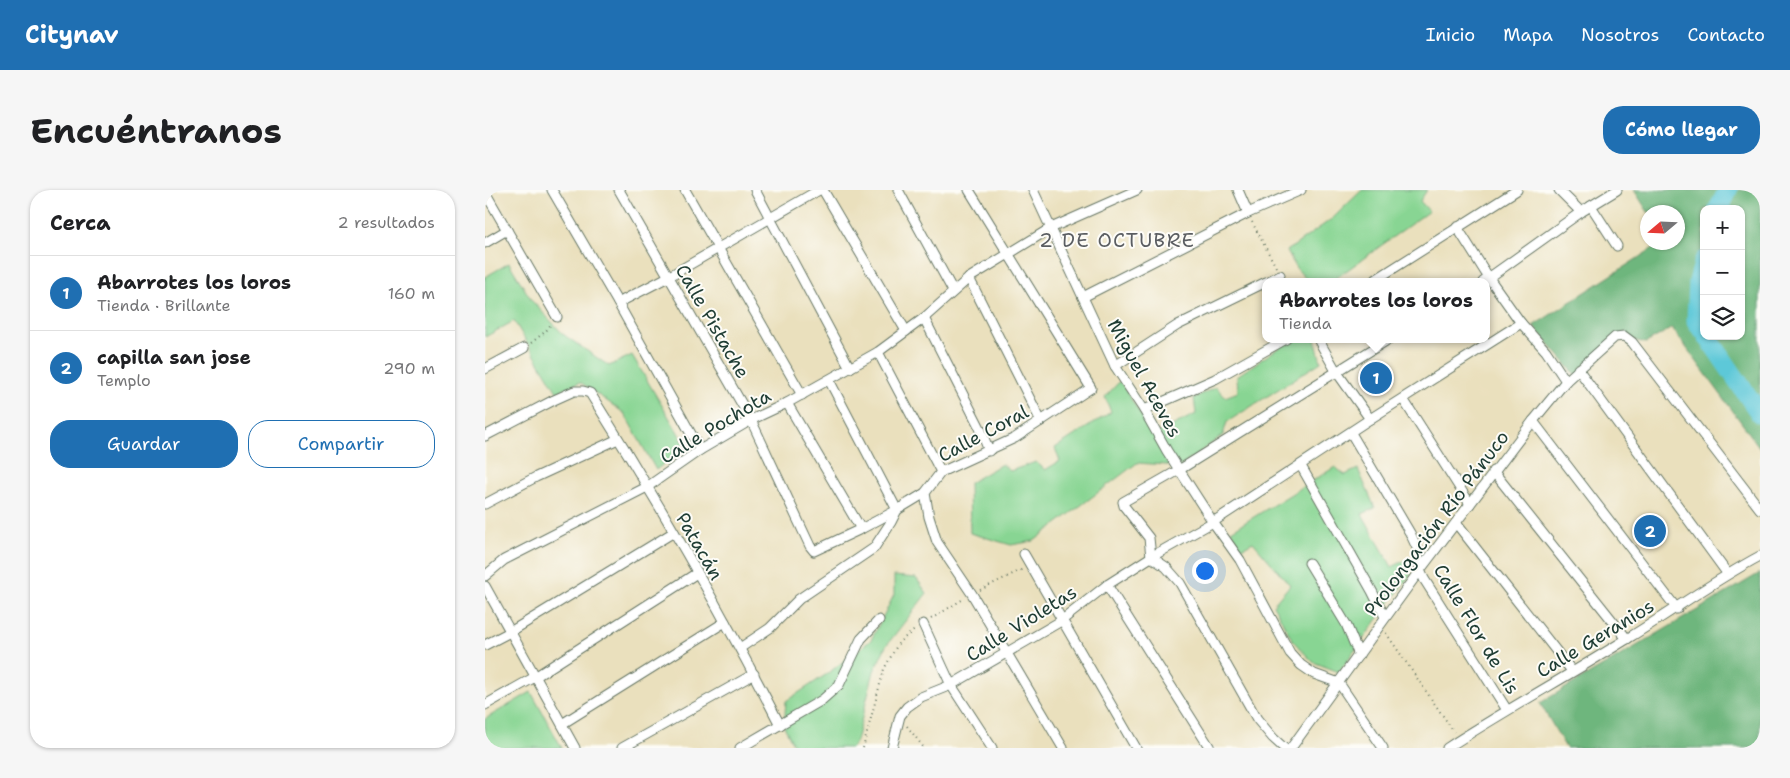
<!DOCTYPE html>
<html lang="es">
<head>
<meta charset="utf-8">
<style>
  :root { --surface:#fff; --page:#f6f6f6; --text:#202124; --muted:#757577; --line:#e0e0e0; --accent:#1f6fb2 }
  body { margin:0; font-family:"Shantell Sans",sans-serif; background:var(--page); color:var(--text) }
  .controls { position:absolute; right:15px; top:15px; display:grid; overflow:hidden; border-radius:10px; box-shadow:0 1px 4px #0004 }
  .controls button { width:45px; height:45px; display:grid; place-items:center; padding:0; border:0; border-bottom:1px solid var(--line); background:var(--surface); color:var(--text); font:25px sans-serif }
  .compass { position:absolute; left:1155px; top:15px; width:45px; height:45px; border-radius:50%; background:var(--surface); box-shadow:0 1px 4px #0004; rotate:251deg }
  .you { position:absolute; left:719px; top:380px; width:18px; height:18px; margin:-12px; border:4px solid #fff; border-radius:50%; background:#1a73e8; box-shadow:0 0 0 8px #1a73e833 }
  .badge { display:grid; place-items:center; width:32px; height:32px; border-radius:50%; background:var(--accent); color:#fff; font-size:16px; font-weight:700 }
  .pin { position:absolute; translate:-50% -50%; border:2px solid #fff; box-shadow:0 1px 5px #0006 }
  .popup { position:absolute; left:777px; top:88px; width:228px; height:65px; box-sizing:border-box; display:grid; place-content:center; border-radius:10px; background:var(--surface); filter:drop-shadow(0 1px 4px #0005); font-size:16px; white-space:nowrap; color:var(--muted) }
  .popup b { font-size:19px; color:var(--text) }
  .popup::after { content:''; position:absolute; left:50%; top:100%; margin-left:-10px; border:10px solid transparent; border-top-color:var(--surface) }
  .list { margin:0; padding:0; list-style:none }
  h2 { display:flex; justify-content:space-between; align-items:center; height:65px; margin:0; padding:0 20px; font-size:21px }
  h2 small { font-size:16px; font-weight:400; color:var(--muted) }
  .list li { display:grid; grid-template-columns:32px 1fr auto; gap:15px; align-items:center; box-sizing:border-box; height:75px; padding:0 20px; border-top:1px solid var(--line) }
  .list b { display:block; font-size:19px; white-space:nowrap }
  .list p { margin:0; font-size:16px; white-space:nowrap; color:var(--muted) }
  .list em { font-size:16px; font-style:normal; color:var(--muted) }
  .actions { display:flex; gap:10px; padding:15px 20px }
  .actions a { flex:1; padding:11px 0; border:1px solid var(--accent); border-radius:20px; text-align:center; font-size:18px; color:var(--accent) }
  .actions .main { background:var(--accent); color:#fff }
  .icon { flex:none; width:28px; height:28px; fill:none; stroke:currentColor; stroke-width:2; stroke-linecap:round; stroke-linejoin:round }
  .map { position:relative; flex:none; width:1275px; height:558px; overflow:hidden; border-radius:20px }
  header { display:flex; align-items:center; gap:30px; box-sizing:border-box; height:70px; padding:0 25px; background:var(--accent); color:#fff }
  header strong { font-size:24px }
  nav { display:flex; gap:28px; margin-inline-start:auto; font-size:18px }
  .intro { display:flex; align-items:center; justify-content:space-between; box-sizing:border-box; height:120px; padding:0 30px }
  h1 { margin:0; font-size:35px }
  .button { padding:12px 22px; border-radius:20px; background:var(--accent); color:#fff; font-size:18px; font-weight:700 }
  main { display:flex; gap:30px; padding:0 30px }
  aside { flex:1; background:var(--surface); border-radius:20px; box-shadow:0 1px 4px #0004 }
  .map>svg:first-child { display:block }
  .green { fill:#88d593; stroke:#548964 }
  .forest { fill:#6eb67d; stroke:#467a58; fill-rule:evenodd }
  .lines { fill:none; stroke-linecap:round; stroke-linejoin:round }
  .river { stroke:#5dc8d8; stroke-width:19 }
  .street-casing { stroke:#667664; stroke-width:11 }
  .path { stroke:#667664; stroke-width:2; stroke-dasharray:1 4; stroke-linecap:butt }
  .street { stroke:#fff; stroke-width:9 }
  .labels { text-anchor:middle; stroke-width:4; stroke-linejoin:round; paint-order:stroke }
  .street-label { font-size:19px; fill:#1f3d34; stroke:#fdfcf7 }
  .neighbourhood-label { font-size:20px; letter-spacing:1px; fill:#5b5e62; stroke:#fdfcf7 }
</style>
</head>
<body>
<header>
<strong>Citynav</strong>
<nav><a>Inicio</a><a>Mapa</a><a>Nosotros</a><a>Contacto</a></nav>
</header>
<div class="intro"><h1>Encuéntranos</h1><a class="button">Cómo llegar</a></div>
<main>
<aside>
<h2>Cerca<small>2 resultados</small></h2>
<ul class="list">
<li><span class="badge">1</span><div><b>Abarrotes los loros</b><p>Tienda · Brillante</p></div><em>160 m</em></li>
<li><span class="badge">2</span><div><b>capilla san jose</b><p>Templo</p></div><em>290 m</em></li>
</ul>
<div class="actions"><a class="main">Guardar</a><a>Compartir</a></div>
</aside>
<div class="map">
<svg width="1275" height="558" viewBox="0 0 1275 558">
  <rect width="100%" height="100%" fill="#fdfcf7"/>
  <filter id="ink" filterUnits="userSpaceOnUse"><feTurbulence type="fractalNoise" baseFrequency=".02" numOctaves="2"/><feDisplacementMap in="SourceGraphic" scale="10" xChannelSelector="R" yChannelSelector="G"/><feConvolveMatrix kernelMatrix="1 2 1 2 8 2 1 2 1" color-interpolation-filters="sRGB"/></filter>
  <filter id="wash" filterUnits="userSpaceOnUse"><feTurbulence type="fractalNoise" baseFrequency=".0096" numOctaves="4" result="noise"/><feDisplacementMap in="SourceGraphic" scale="20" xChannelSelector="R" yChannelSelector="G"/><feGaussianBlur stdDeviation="1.12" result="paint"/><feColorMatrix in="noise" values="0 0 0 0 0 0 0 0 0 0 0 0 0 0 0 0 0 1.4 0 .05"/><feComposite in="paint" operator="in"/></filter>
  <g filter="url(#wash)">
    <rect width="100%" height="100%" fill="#eae0bd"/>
    <!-- green -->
    <g class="green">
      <path d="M877 0H942L935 11 944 21 850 89 851 92H824L811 78 802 61 848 28Z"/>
      <path d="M24 73 47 111 79 145 124 176 147 165 201 256 171 280 139 223 95 192 72 202 29 131 0 147V87Z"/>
      <path d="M807 149H830L836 172 742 232 738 245 696 276 652 273 549 351 526 355 485 343 484 293 517 274 525 281 551 272 560 280 575 271 570 258 626 222 620 207 635 191 668 245 711 224 709 208 731 197 740 207 753 202 752 186Z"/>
      <path d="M850 277 860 285 873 279 890 318 877 324 907 377 919 371 926 384 854 482 828 472 808 451 788 415 805 395 768 352 757 358 746 341Z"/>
      <path d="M409 386 431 388 442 403 401 456 389 481 371 551 367 558H310L299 536 301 511 342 484 386 450 409 405Z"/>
      <path d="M46 502 77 558H0V529Z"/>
    </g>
    <!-- forest -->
    <g class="forest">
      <path d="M1149 0H1275V258L1187 138 1161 153 1134 147 1093 188 1048 136 1176 53 1192 52V22H1163ZM1219 19H1256V146H1219Z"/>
      <path d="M1275 383V558H1081L1055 513Z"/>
    </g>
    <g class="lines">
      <!-- river -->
      <g class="river">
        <path d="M1233 19 1243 0"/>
        <path d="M1219 70 1213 92 1211 131 1219 141"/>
        <path d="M1222 146 1275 224"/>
      </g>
    </g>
  </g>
  <g filter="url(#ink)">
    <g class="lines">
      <defs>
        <g id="street">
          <path d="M67 0 133 113 215 260"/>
          <path d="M134 0 266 230 325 356 329 361 376 339 412 320 440 303 456 282 530 248 606 198 484 0"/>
          <path d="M200 0 317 205"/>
          <path d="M270 0 365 178"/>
          <path d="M338 0 421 141"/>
          <path d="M413 0 468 101"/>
          <path d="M548 0 630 176 659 220 682 261 728 332 755 370 805 463 816 475 829 484 854 493 898 558"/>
          <path d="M753 0 763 23"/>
          <path d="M1074 0 1096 22"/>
          <path d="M0 2 72 127"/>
          <path d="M1106 16 1132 56"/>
          <path d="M972 37 1004 88 1036 133 1061 161 1081 191"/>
          <path d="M0 53 22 40"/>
          <path d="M484 88 556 231"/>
          <path d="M782 92 795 85"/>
          <path d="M887 92 1032 0"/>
          <path d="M998 92 1096 22 1132 0"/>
          <path d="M598 107 763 23 816 0"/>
          <path d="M133 113 183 87 334 0"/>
          <path d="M439 128 495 238 504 261"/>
          <path d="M833 149 851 181 885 229"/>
          <path d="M393 162 456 282"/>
          <path d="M630 176 693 135 781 92"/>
          <path d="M0 179 39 158"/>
          <path d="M1093 179 1242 383"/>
          <path d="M918 209 985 314"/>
          <path d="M302 213 376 339"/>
          <path d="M659 220 730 189 801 149"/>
          <path d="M1048 231 1192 419"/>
          <path d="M866 243 925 343 933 360 935 380 939 389 1022 520"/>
          <path d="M0 246 69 210 89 201H98L105 203C173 311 237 422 295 535"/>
          <path d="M816 276 887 401 900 427"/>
          <path d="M1008 281 1142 449"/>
          <path d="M440 303 444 327 452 352 487 404 578 558"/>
          <path d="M0 314 51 287 133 249"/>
          <path d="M971 333 1087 481"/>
          <path d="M539 364 651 558"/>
          <path d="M824 373 861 434 874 465"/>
          <path d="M0 386 19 370 162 297 215 260 266 230 302 213 393 162 439 128 484 88 566 38 652 0"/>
          <path d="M622 395 725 558"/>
          <path d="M0 396 90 558"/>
          <path d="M438 434 466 495 507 558"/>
          <path d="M0 455 25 442 189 342"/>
          <path d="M255 458 285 438 314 409 389 358 406 332 412 320 344 190"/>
          <path d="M0 515 50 487 212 383"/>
          <path d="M77 534 240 432"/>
          <path d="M137 558 269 484"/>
          <path d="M255 558 337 510 354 495 376 449 394 430"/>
          <path d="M407 558 415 526 422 517 436 507 466 495 576 431 622 395 666 367 728 332 885 229 1036 133"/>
          <path d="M799 558 788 548 772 529 695 393 681 377 666 367 664 348 639 316 638 312 694 280 904 149"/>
          <path d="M806 558 935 380 1048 231 1081 191 1130 147 1139 146 1147 152 1275 319"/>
          <path d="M962 558C1022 519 1085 485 1145 447 1189 420 1230 390 1275 366"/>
        </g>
      </defs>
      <!-- street casing -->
      <use href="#street" class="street-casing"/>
      <!-- path -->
      <g class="path">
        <path d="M767 32 791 77"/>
        <path d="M46 153 61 141 66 134"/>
        <path d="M495 400 538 379"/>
        <path d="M446 429 480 408"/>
        <path d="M901 443 969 542"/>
        <path d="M422 536 439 558"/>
        <path d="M378 558 399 479 414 452 431 439"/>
      </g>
      <!-- street -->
      <use href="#street" class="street"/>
    </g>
  </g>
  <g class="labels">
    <!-- street labels -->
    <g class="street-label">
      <text transform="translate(228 131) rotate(60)" y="7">Calle Pistache</text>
      <text transform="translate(660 188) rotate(61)" y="7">Miguel Aceves</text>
      <text transform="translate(230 236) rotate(-31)" y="7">Calle Pochota</text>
      <text transform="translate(498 243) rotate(-28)" y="7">Calle Coral</text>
      <text transform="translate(951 333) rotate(-53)" y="7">Prolongación Río Pánuco</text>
      <text transform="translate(215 356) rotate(60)" y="7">Patacán</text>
      <text transform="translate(536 433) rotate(-32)" y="7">Calle Violetas</text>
      <text transform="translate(992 439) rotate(59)" y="7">Calle Flor de Lis</text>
      <text transform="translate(1110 448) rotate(-31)" y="7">Calle Geranios</text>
    </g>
    <!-- neighbourhood labels -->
    <g class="neighbourhood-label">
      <text x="632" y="57">2 DE OCTUBRE</text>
    </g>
  </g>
</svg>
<div class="controls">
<button>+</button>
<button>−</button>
<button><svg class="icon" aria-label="layers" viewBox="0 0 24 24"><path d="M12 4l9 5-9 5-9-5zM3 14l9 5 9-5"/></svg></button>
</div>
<svg class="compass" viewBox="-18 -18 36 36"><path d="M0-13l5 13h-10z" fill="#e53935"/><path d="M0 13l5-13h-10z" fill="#757577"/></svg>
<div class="you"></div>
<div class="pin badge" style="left:891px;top:188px">1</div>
<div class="popup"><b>Abarrotes los loros</b>Tienda</div>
<div class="pin badge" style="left:1165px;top:341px">2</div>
</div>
</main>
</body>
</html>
